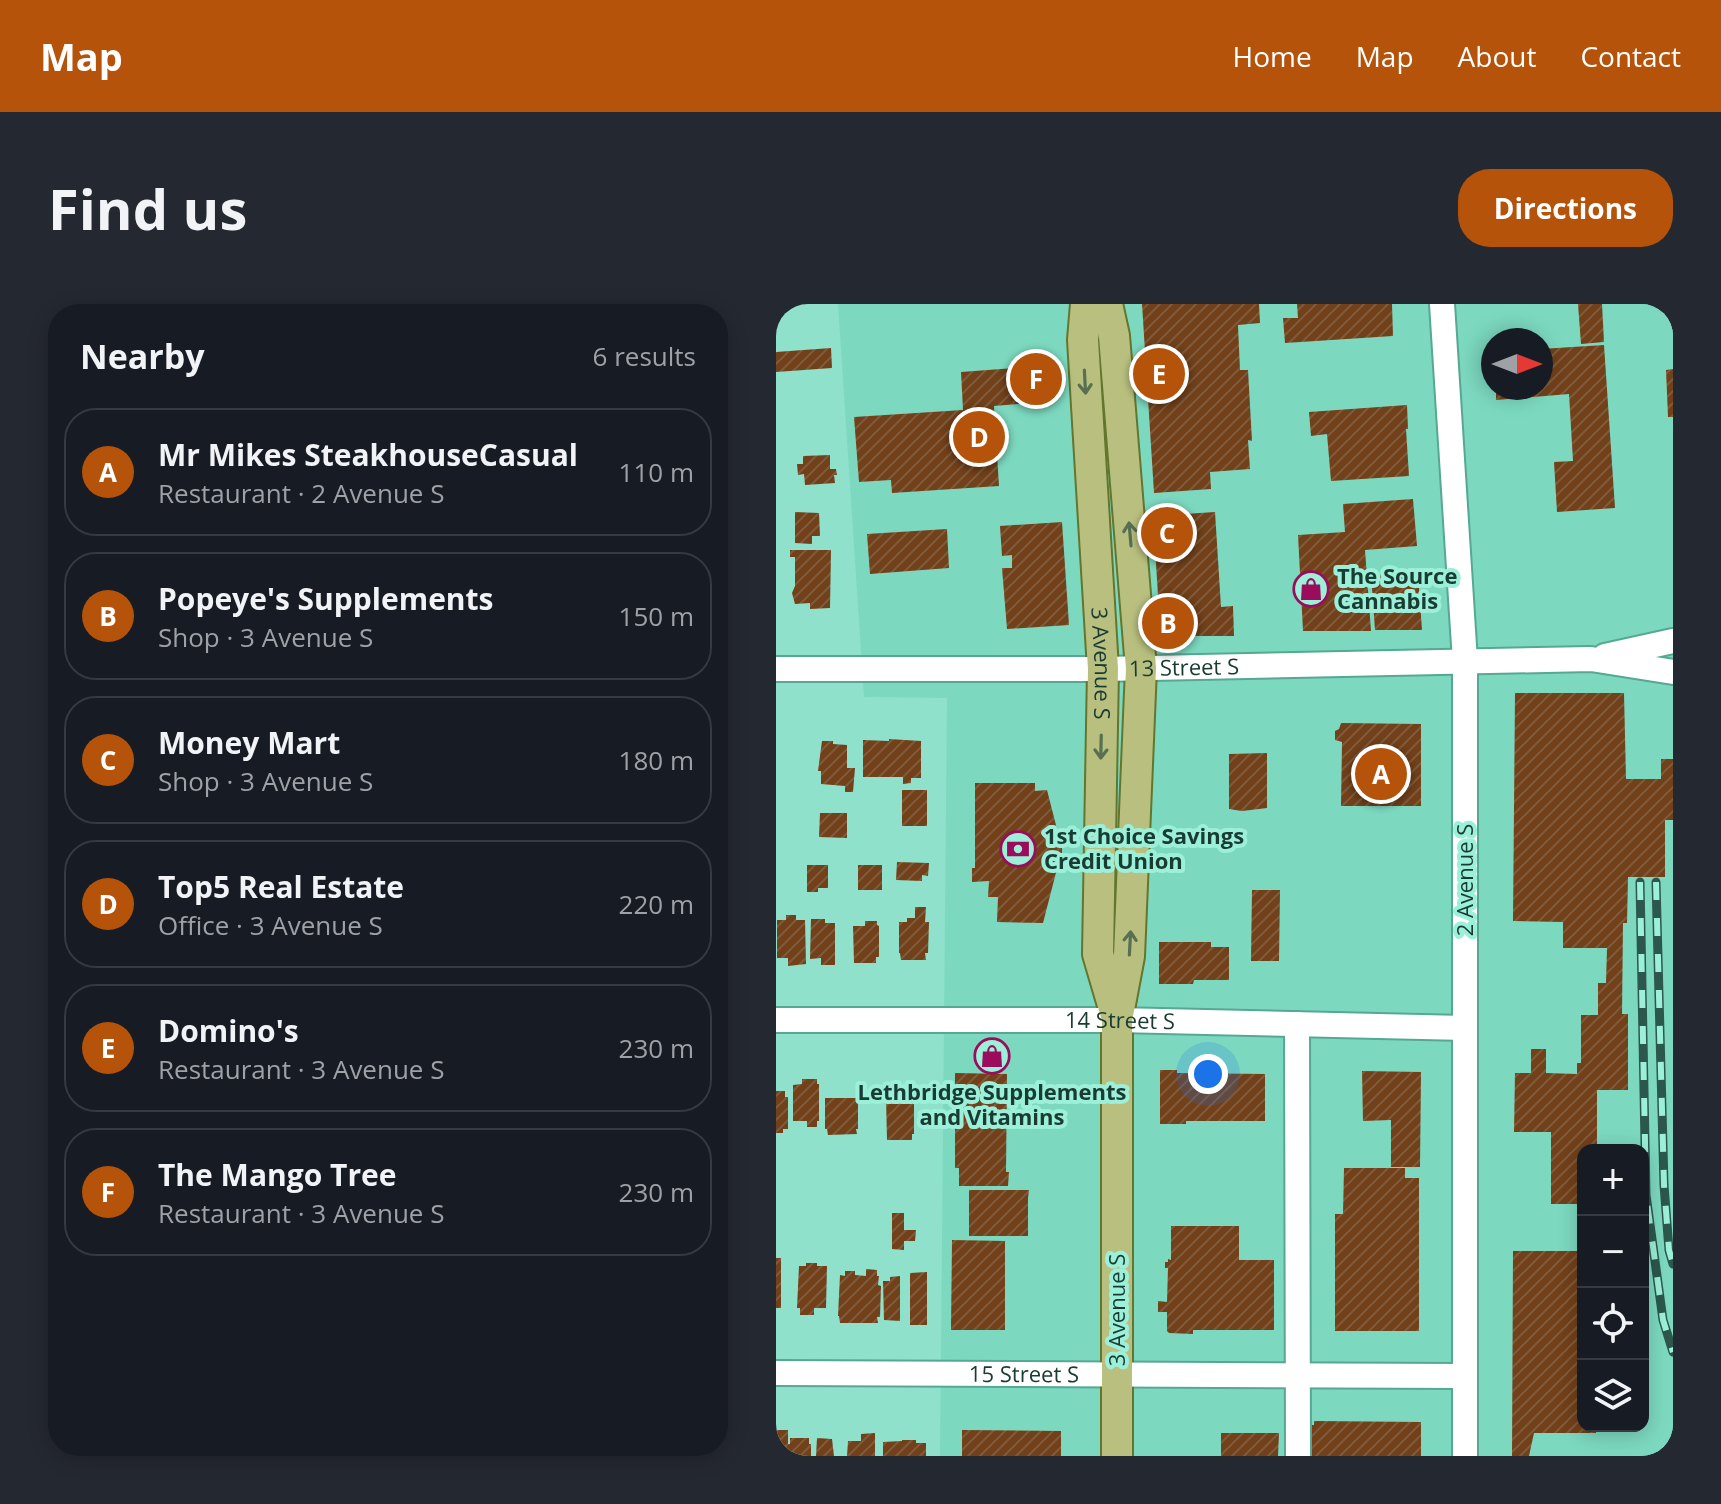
<!DOCTYPE html>
<html lang="en">
<head>
<meta charset="utf-8">
<style>
  :root { --surface:#171b24; --page:#242831; --text:#f1f3f6; --muted:#9ea1a6; --line:#363941; --accent:#b45309 }
  body { margin:0; font-family:"Open Sans",sans-serif; background:var(--page); color:var(--text) }
  .controls { position:absolute; right:24px; bottom:24px; display:grid; overflow:hidden; border-radius:16px; box-shadow:0 4px 20px #0003 }
  .controls button { width:72px; height:72px; display:grid; place-items:center; padding:0; border:0; border-bottom:2px solid var(--line); background:var(--surface); color:var(--text); font:40px sans-serif }
  .compass { position:absolute; left:705px; top:24px; width:72px; height:72px; border-radius:50%; background:var(--surface); box-shadow:0 4px 20px #0003; rotate:90deg }
  .you { position:absolute; left:432px; top:770px; width:28px; height:28px; margin:-20px; border:6px solid #fff; border-radius:50%; background:#1a73e8; box-shadow:0 0 0 12px #1a73e833 }
  .badge { display:grid; place-items:center; width:52px; height:52px; border-radius:50%; background:var(--accent); color:#fff; font-size:26px; font-weight:700 }
  .pin { position:absolute; translate:-50% -50%; border:4px solid #fff; box-shadow:0 2px 8px #0006 }
  .list { margin:0; padding:0; list-style:none }
  h2 { display:flex; justify-content:space-between; align-items:center; height:104px; margin:0; padding:0 32px; font-size:34px }
  h2 small { font-size:26px; font-weight:400; color:var(--muted) }
  .list li { display:grid; grid-template-columns:52px 1fr auto; gap:24px; align-items:center; box-sizing:border-box; height:128px; margin:0 16px 16px; padding:0 16px; border:2px solid var(--line); border-radius:32px }
  .list b { display:block; font-size:30px; white-space:nowrap }
  .list p { margin:0; font-size:26px; white-space:nowrap; color:var(--muted) }
  .list em { font-size:26px; font-style:normal; color:var(--muted) }
  .icon { flex:none; width:44px; height:44px; fill:none; stroke:currentColor; stroke-width:2; stroke-linecap:round; stroke-linejoin:round }
  .map { position:relative; flex:none; width:897px; height:1152px; overflow:hidden; border-radius:32px }
  header { display:flex; align-items:center; gap:48px; box-sizing:border-box; height:112px; padding:0 40px; background:var(--accent); color:#fff }
  header strong { font-size:38px }
  nav { display:flex; gap:44px; margin-inline-start:auto; font-size:28px }
  .intro { display:flex; align-items:center; justify-content:space-between; box-sizing:border-box; height:192px; padding:0 48px }
  h1 { margin:0; font-size:56px }
  .button { padding:20px 36px; border-radius:32px; background:var(--accent); color:#fff; font-size:28px; font-weight:700 }
  main { display:flex; gap:48px; padding:0 48px }
  aside { flex:1; background:var(--surface); border-radius:32px; box-shadow:0 4px 20px #0003 }
  .map>svg:first-child { display:block }
  .built { fill:#7cd9c0; fill-rule:evenodd }
  .building { fill:url(#building-hatch) }
  .lines { fill:none; stroke-linecap:round; stroke-linejoin:round }
  .minor-casing { stroke:#56a893; stroke-width:28 }
  .major-casing { stroke:#63762d; stroke-width:34 }
  .minor { stroke:#fff; stroke-width:24 }
  .major { stroke:#b9c07f; stroke-width:30 }
  .rail-casing { stroke:#2c574c; stroke-width:9 }
  .rail { stroke:#9cefd8; stroke-width:6; stroke-dasharray:18; stroke-linecap:butt }
  .oneway { stroke:#587051 }
  .labels { text-anchor:middle; stroke-width:8; stroke-linejoin:round; paint-order:stroke }
  .poi-label { font-size:22px; font-weight:bold; fill:#183b32; stroke:#9cefd8; text-anchor:start }
  .street-label { font-size:22px; fill:#183b32; stroke:#9cefd8 }
</style>
</head>
<body>
<header>
<strong>Map</strong>
<nav><a>Home</a><a>Map</a><a>About</a><a>Contact</a></nav>
</header>
<div class="intro"><h1>Find us</h1><a class="button">Directions</a></div>
<main>
<aside>
<h2>Nearby<small>6 results</small></h2>
<ul class="list">
<li><span class="badge">A</span><div><b>Mr Mikes SteakhouseCasual</b><p>Restaurant · 2 Avenue S</p></div><em>110 m</em></li>
<li><span class="badge">B</span><div><b>Popeye's Supplements</b><p>Shop · 3 Avenue S</p></div><em>150 m</em></li>
<li><span class="badge">C</span><div><b>Money Mart</b><p>Shop · 3 Avenue S</p></div><em>180 m</em></li>
<li><span class="badge">D</span><div><b>Top5 Real Estate</b><p>Office · 3 Avenue S</p></div><em>220 m</em></li>
<li><span class="badge">E</span><div><b>Domino's</b><p>Restaurant · 3 Avenue S</p></div><em>230 m</em></li>
<li><span class="badge">F</span><div><b>The Mango Tree</b><p>Restaurant · 3 Avenue S</p></div><em>230 m</em></li>
</ul>
</aside>
<div class="map">
<svg width="897" height="1152" viewBox="0 0 897 1152">
  <defs>
    <pattern id="building-hatch" width="6" height="6" patternUnits="userSpaceOnUse" patternTransform="scale(2)"><rect width="6" height="6" fill="#724019"/><path d="M-1 1l2-2M0 6l6-6M5 7l2-2" fill="none" stroke="#805a3b"/></pattern>
  </defs>
  <rect width="100%" height="100%" fill="#8fe1cb"/>
  <!-- built -->
  <path class="built" d="M62 0H897V1152H164L171 394 88 393ZM717 36H765V84H717ZM807 846H867V1122H807Z"/>
  <!-- building -->
  <g class="building">
    <path d="M366 0H483L484 19 462 21 464 66H472L476 137 472 136 474 165 434 168 435 185 378 189Z"/>
    <path d="M521 0H616L617 32 509 39 507 14H522Z"/>
    <path d="M802 0H826L828 38 805 40Z"/>
    <path d="M828 41 839 204 781 208 778 158 797 157 793 90 720 96V84H765V45Z"/>
    <path d="M55 44 56 64 0 68V48Z"/>
    <path d="M267 62 269 98 218 102 223 182 116 189 115 176 83 178 78 113 187 106 185 68Z"/>
    <path d="M897 65V113H892L890 66Z"/>
    <path d="M631 101 632 125H630L633 172 555 177 551 130 535 132 533 108Z"/>
    <path d="M54 151V165H60L61 171H58L59 179 29 181 28 170 22 171 21 160H27V152Z"/>
    <path d="M637 195 641 242 589 246 595 327H527L522 231 569 228 567 200Z"/>
    <path d="M19 208 43 209 44 232H36V240L19 239Z"/>
    <path d="M439 208 445 303 457 302 458 332H395L384 323 377 212Z"/>
    <path d="M286 218 293 321 231 325 226 264H236V251L226 252 224 222Z"/>
    <path d="M171 225 173 264 94 270 91 230Z"/>
    <path d="M14 246H55L54 304 34 305V299L19 300 16 289 19 282V253H14Z"/>
    <path d="M595 270H642L646 326H599Z"/>
    <path d="M739 389H848L850 475H885V455H897V516H889V573H852L851 619H847L846 710H852V786H821V846H807V900H775V828H738L739 769H755V745H770V769L801 770V759H805V711H822V679H830L831 644H787V618L737 617Z"/>
    <path d="M565 419 645 420V502H565L566 438 559 436V427L563 425Z"/>
    <path d="M113 435 145 437V474H135V479L127 480V473H87V436L113 437Z"/>
    <path d="M46 437H57V440L71 441V464H79L77 488H69V482L45 480V467H42Z"/>
    <path d="M491 449V504L466 507 453 505V450Z"/>
    <path d="M199 479H259V487L271 486 283 533 286 534V557H283L267 619 221 618 222 593H212L213 577 196 578V564H199Z"/>
    <rect x="126" y="486" width="25" height="36"/>
    <path d="M44 509H71V534L43 533Z"/>
    <path d="M121 558 153 559 152 572 146 571V577L120 576Z"/>
    <path d="M31 561H52V584H42V588H31Z"/>
    <rect x="82" y="561" width="24" height="25"/>
    <path d="M476 586H504L503 657H475Z"/>
    <path d="M139 603H150L149 618H153L152 649H149L150 656H125L124 649H123V618H131V614H139Z"/>
    <path d="M10 611H20V616H29L30 660 12 662V654H1V616H10Z"/>
    <path d="M35 615H49V619H59V661H45V654L34 655Z"/>
    <path d="M89 617H101V621L103 622V653H100V659H78L77 622H89Z"/>
    <path d="M383 638H435V643H453V676H418L417 680H383Z"/>
    <path d="M384 766H401V769L489 770V817H410V820H384Z"/>
    <path d="M586 767 645 768 644 863H615V816L587 817Z"/>
    <path d="M179 769 231 770 230 868H233L232 882H183V864H179Z"/>
    <path d="M26 775H41V780H43V817H41V823H31V817H17V781L26 780Z"/>
    <path d="M0 787H9V793H12V825H7V829H0Z"/>
    <path d="M112 787H135V792H138V830H136V836H111L110 793H112Z"/>
    <path d="M49 794H82V825H80L81 830 52 831 51 825H49Z"/>
    <path d="M568 864H629V874H643V1027H559V910H567Z"/>
    <path d="M193 886H253L252 894V932H193Z"/>
    <path d="M116 909H128V926H140L139 937H128V946L116 945Z"/>
    <path d="M395 922H463V956H498V1026H417V1030L393 1029 391 1027V1008H382V997L391 998 392 964H389V958H392V955L395 956Z"/>
    <path d="M176 936 229 937V1026H175Z"/>
    <path d="M737 947H807V1122H820V1129H758L753 1152H736Z"/>
    <rect x="0" y="954" width="5" height="50"/>
    <path d="M30 959H41V962H51L50 1004H38V1011H24V1004H21L23 962H30Z"/>
    <path d="M90 965 101 966V972H103L102 981 105 982 104 1013H101L102 1019H64L63 1012H62L64 971 69 972V967H79V971L90 972Z"/>
    <path d="M151 968V1021H134V969Z"/>
    <path d="M124 972V1017L108 1016 107 977H114V973Z"/>
    <path d="M538 1117 645 1118V1152H532V1121H538Z"/>
    <path d="M0 1126H12V1140H14V1134H33V1140H35V1152H0Z"/>
    <path d="M186 1126 285 1127V1152H186Z"/>
    <path d="M99 1129V1152H71L72 1137H85V1130Z"/>
    <path d="M445 1129H503L502 1152H445Z"/>
    <path d="M41 1134 56 1135 58 1152H40Z"/>
    <path d="M126 1136H140V1139H150V1152H107V1138L126 1137Z"/>
  </g>
  <g class="lines">
    <defs>
      <g id="minor">
        <path d="M666 0 689 357V1152"/>
        <path d="M829 352 897 337"/>
        <path id="s1" d="M0 365H327L815 355 897 368"/>
        <path id="s2" d="M0 716H341L689 724"/>
        <path d="M521 720 522 1152"/>
        <path id="s3" d="M0 1069 689 1072"/>
      </g>
      <g id="major">
        <path id="s4" d="M310 0 307 36 327 365 322 650 340 711"/>
        <path d="M331 0 338 32 365 364 353 652 341 716V1152"/>
      </g>
    </defs>
    <!-- minor casing -->
    <use href="#minor" class="minor-casing"/>
    <!-- major casing -->
    <use href="#major" class="major-casing"/>
    <!-- minor -->
    <use href="#minor" class="minor"/>
    <!-- major -->
    <use href="#major" class="major"/>
    <defs>
      <g id="rail">
        <path d="M864 578 870 891 887 1016 897 1048"/>
        <path d="M880 578 888 881 893 946 897 960"/>
      </g>
    </defs>
    <!-- rail casing -->
    <use href="#rail" class="rail-casing"/>
    <!-- rail -->
    <use href="#rail" class="rail"/>
  </g>
  <!-- one-way arrows -->
  <defs><path id="oneway-shaft" d="M-6 0H5M1.5-3L5.5 0L1.5 3" fill="none" stroke-width="1.6" stroke-linecap="round" stroke-linejoin="round" transform="scale(2)"/></defs>
  <g class="oneway">
    <use href="#oneway-shaft" transform="translate(309 78) rotate(87)"/>
    <use href="#oneway-shaft" transform="translate(354 230) rotate(-95)"/>
    <use href="#oneway-shaft" transform="translate(325 443) rotate(91)"/>
    <use href="#oneway-shaft" transform="translate(354 639) rotate(-87)"/>
  </g>
  <!-- icons -->
  <defs>
    <symbol id="shop-ring" viewBox="-11 -11 22 22"><circle r="9.5" fill="#9cefd8" stroke="#9b0c5c" stroke-width="1.5"/><path d="M-5-2.5h2.3a2.7 3.5 0 0 1 5.4 0H5L5.5 6h-11ZM-1.5-2.5h3a1.5 2.3 0 0 0-3 0Z" fill="#9b0c5c"/></symbol>
    <symbol id="bank-ring" viewBox="-11 -11 22 22"><circle r="9.5" fill="#9cefd8" stroke="#9b0c5c" stroke-width="1.5"/><path d="M-6-4H6V4H-6ZM0-2.3a2.3 2.3 0 1 0 0 4.6a2.3 2.3 0 1 0 0-4.6Z" fill="#9b0c5c"/></symbol>
  </defs>
  <g fill-rule="evenodd">
    <use href="#shop-ring" x="515" y="265" width="40" height="40"/>
    <use href="#bank-ring" x="222" y="525" width="40" height="40"/>
    <use href="#shop-ring" x="196" y="732" width="40" height="40"/>
  </g>
  <g class="labels">
    <!-- poi labels -->
    <g class="poi-label">
      <text x="561" y="280">The Source<tspan x="561" dy="25">Cannabis</tspan></text>
      <text x="268" y="540">1st Choice Savings<tspan x="268" dy="25">Credit Union</tspan></text>
      <text x="216" y="796" text-anchor="middle">Lethbridge Supplements<tspan x="216" dy="25">and Vitamins</tspan></text>
    </g>
    <!-- street labels -->
    <g class="street-label">
      <text dy="8" stroke="none"><textPath href="#s4" startOffset="360">3 Avenue S</textPath></text>
      <text dy="8" stroke="none"><textPath href="#s1" startOffset="408">13 Street S</textPath></text>
      <text transform="translate(689 576) rotate(-90)" y="8">2 Avenue S</text>
      <text dy="8" stroke="none"><textPath href="#s2" startOffset="344">14 Street S</textPath></text>
      <text transform="translate(341 1006) rotate(-90)" y="8">3 Avenue S</text>
      <text dy="8" stroke="none"><textPath href="#s3" startOffset="248">15 Street S</textPath></text>
    </g>
  </g>
</svg>
<div class="controls">
<button>+</button>
<button>−</button>
<button><svg class="icon" aria-label="locate" viewBox="0 0 24 24"><circle cx="12" cy="12" r="6"/><path d="M12 2v4M12 18v4M2 12h4M18 12h4"/></svg></button>
<button><svg class="icon" aria-label="layers" viewBox="0 0 24 24"><path d="M12 4l9 5-9 5-9-5zM3 14l9 5 9-5"/></svg></button>
</div>
<svg class="compass" viewBox="-18 -18 36 36"><path d="M0-13l5 13h-10z" fill="#e53935"/><path d="M0 13l5-13h-10z" fill="#9ea1a6"/></svg>
<div class="you"></div>
<div class="pin badge" style="left:605px;top:470px">A</div>
<div class="pin badge" style="left:392px;top:319px">B</div>
<div class="pin badge" style="left:391px;top:229px">C</div>
<div class="pin badge" style="left:203px;top:133px">D</div>
<div class="pin badge" style="left:383px;top:70px">E</div>
<div class="pin badge" style="left:260px;top:75px">F</div>
</div>
</main>
</body>
</html>
